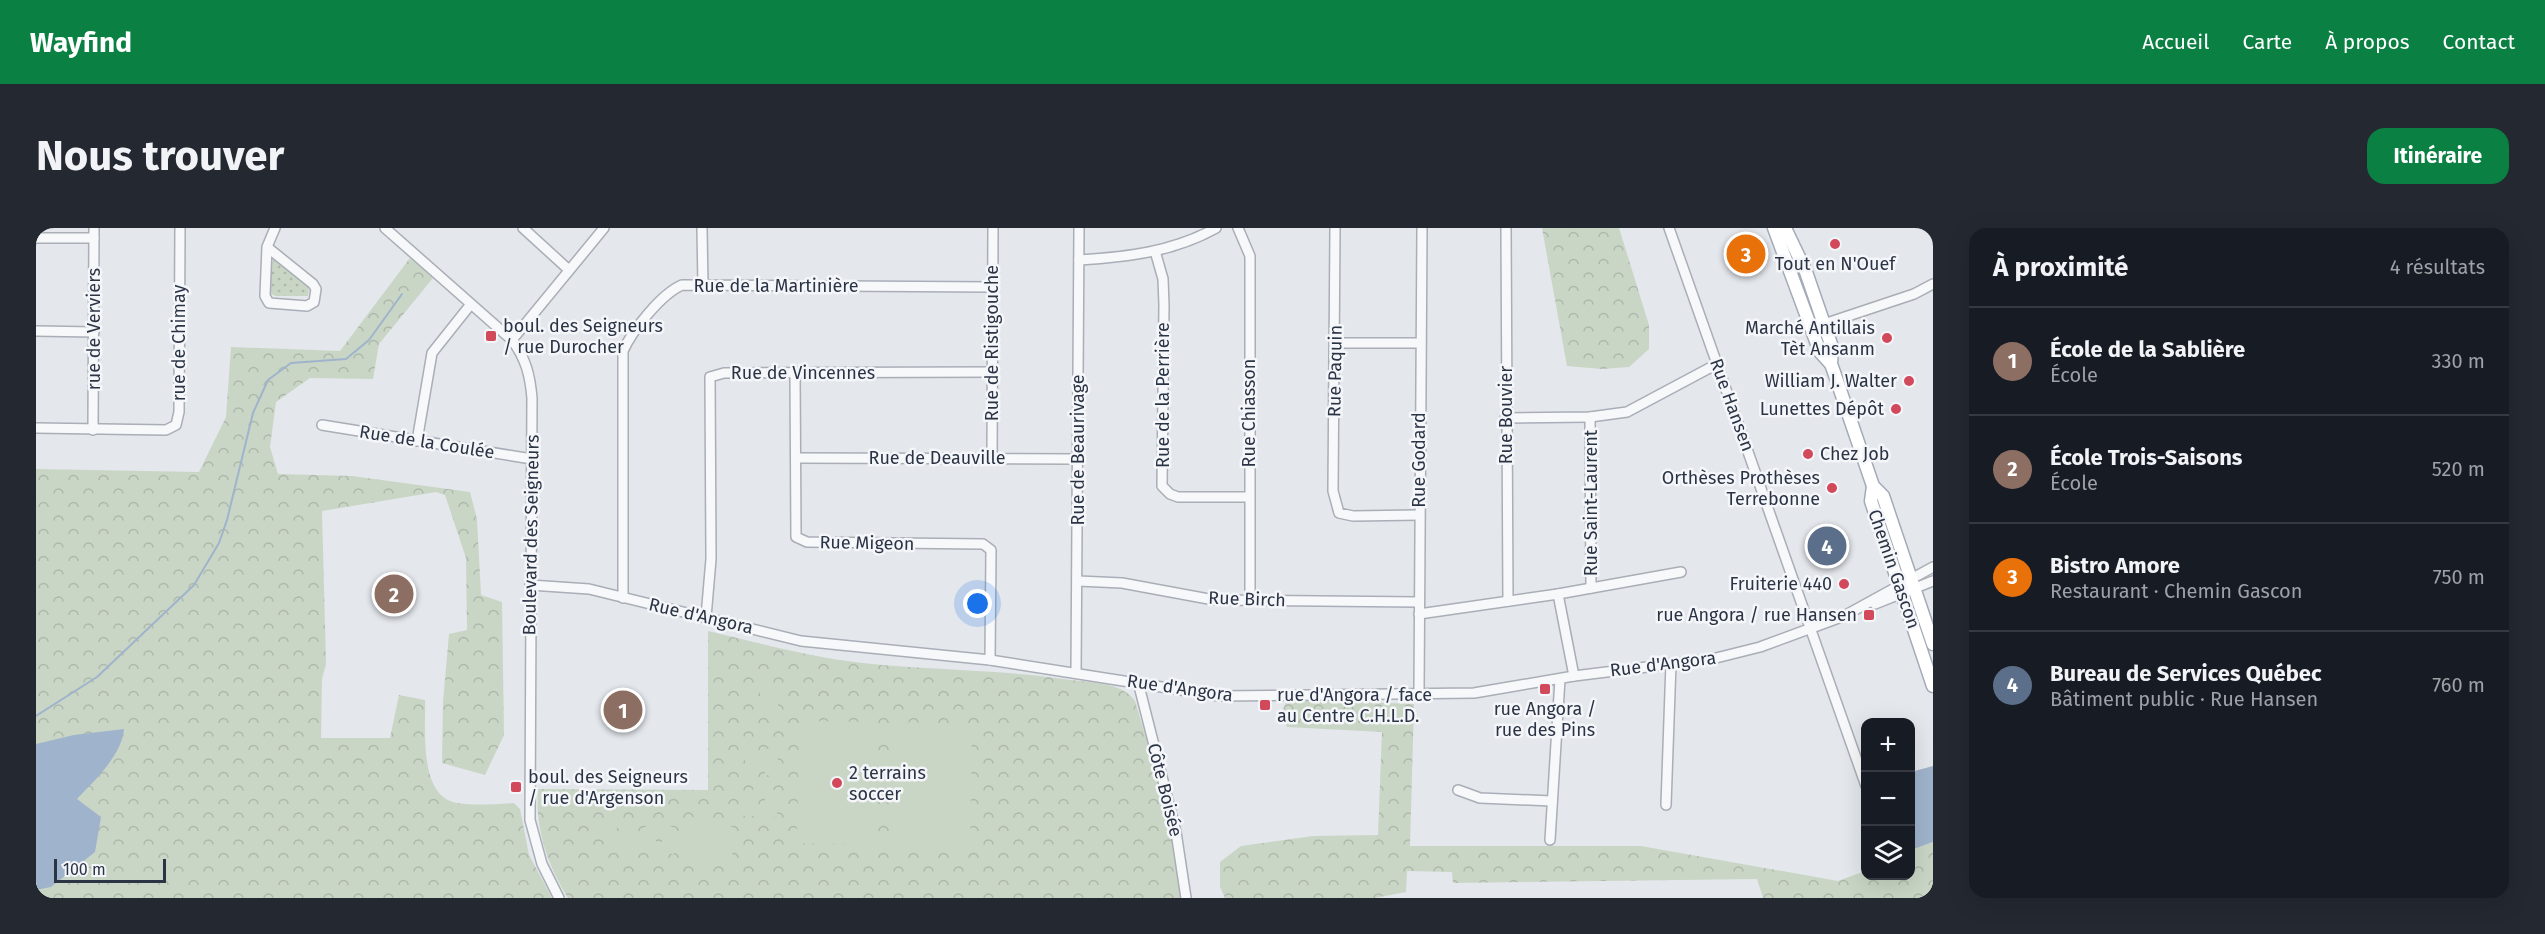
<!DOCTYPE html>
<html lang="fr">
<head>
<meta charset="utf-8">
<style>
  :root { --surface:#171b24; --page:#242831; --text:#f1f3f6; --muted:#9ea1a6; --line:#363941; --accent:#0b8043 }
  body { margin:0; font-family:"Fira Sans",sans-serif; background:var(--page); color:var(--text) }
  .controls { position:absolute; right:18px; bottom:18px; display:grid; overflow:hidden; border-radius:12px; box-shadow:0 6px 24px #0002 }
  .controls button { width:54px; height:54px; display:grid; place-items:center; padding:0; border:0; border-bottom:2px solid var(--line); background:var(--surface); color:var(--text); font:30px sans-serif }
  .scale { position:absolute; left:18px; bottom:15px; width:112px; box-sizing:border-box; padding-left:6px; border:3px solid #2b3445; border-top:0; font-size:16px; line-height:21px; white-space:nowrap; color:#2b3445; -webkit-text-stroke:4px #f4f6f9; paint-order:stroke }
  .you { position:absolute; left:942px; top:376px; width:21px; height:21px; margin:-15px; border:4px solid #fff; border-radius:50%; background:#1a73e8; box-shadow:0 0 0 9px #1a73e833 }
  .badge { display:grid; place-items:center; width:39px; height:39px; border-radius:50%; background:var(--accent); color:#fff; font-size:20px; font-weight:700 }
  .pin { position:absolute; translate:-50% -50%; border:3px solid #fff; box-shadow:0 2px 6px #0006 }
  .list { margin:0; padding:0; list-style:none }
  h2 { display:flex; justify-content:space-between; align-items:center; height:78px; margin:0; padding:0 24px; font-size:26px }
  h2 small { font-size:20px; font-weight:400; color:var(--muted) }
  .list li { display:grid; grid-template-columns:39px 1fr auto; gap:18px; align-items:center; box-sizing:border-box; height:108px; padding:0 24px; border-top:2px solid var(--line) }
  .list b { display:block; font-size:22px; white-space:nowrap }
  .list p { margin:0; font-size:20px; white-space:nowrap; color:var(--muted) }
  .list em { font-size:20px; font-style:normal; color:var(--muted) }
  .icon { flex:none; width:33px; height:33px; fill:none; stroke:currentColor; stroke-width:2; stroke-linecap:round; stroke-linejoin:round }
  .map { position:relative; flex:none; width:1897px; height:670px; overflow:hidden; border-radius:18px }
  header { display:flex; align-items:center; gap:36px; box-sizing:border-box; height:84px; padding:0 30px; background:var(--accent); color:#fff }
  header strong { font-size:28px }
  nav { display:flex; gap:33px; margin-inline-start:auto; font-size:21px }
  .intro { display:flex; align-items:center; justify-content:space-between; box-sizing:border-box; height:144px; padding:0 36px }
  h1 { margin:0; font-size:42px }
  .button { padding:15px 27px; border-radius:18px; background:var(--accent); color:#fff; font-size:21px; font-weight:700 }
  main { display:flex; gap:36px; padding:0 36px }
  aside { flex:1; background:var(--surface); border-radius:18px; box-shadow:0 6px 24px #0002 }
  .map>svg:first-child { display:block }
  .grass { fill:url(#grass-dots) }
  .forest { fill:url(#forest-crowns) }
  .pitch { fill:#c9d6c5 }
  .water { fill:#9fb4cc }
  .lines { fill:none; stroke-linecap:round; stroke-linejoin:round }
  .stream { stroke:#9fb4cc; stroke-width:2 }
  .minor-casing { stroke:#a9aeb7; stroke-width:12 }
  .major-casing { stroke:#a3abb8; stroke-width:15 }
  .minor { stroke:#f7f8fa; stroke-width:9 }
  .major { stroke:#fff; stroke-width:12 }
  .poi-dot { fill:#d1495b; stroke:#f4f6f9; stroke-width:2 }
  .labels { text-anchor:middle; stroke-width:5; stroke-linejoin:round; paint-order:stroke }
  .poi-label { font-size:18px; fill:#2b3445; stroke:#f4f6f9; text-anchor:end }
  .street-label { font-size:18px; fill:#2b3445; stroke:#f4f6f9 }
</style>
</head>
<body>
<header>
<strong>Wayfind</strong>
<nav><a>Accueil</a><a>Carte</a><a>À propos</a><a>Contact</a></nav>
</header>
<div class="intro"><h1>Nous trouver</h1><a class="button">Itinéraire</a></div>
<main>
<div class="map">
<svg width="1897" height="670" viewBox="0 0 1897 670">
  <defs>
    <pattern id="grass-dots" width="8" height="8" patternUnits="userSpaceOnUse" patternTransform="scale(1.5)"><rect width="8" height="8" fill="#c9d6c5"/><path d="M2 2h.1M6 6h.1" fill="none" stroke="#adb8ab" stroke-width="1.8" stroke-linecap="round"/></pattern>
    <pattern id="forest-crowns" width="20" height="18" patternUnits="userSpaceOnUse" patternTransform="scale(1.5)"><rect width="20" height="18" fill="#c9d6c5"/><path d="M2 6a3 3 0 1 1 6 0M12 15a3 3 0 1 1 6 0" fill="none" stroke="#adb8ab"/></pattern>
  </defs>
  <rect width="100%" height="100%" fill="#e4e7ec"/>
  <!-- grass -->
  <path class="grass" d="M238 32 244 33 273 59 272 68H240L235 66 234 38Z"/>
  <!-- forest -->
  <g class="forest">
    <path d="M1506 0H1583L1613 97V121L1593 139 1566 141 1531 138Z"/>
    <path d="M374 30 397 50 343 116 337 151 274 150 240 174 234 219 242 246 316 248 434 264 441 291 445 367 466 374 468 507 449 547 406 535 407 474 413 406 431 402 430 330 409 267 400 264 286 283 290 436 286 451 285 510H354L363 467 389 472C390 502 382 568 421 575 440 578 459 576 478 575L484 581 493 627 516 670H0V241L163 244 190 189 195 119 304 123Z"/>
    <path d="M672 403C714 413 755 424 797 431 874 443 952 440 1028 451 1051 455 1086 453 1099 473L1133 587 1147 670H532C511 636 499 601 502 561L672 562Z"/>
    <path d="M1251 471 1378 476 1374 618H1605L1802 653 1829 643 1830 648H1874L1875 622 1897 614V670H1727L1721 651 1417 655 1416 644 1371 643 1370 664 1339 670H1189L1184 659V634L1205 618 1277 608 1342 607 1346 504 1251 499 1246 484Z"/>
  </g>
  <!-- pitch -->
  <g class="pitch">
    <rect x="724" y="456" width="18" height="27"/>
    <path d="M763 493 842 494 840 617 761 615Z"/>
    <path d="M857 494 936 496 934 618 855 617Z"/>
    <path d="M709 520 722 521V547H709Z"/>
    <path d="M730 521H742V548L729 547Z"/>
    <path d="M709 561 721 562V588H708Z"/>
    <path d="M729 562H742L741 589H729Z"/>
    <path d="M655 588 671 598 697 599 696 638 645 636V597Z"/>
    <path d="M568 598H581L580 625H568Z"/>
    <path d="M587 598H599V625H586Z"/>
    <rect x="608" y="599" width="12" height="26"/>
    <path d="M626 599H639L638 626 626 625Z"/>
  </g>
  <!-- water -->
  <g class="water">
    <path d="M88 501C86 527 58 553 41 571L65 589 59 624 15 659 0 662V516L38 507Z"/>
    <path d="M1897 538V614L1875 622V544Z"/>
  </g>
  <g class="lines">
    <!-- stream -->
    <path class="stream" d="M0 488 61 449 158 357 183 315 191 292 217 185 232 152 255 135 310 131 333 112 366 66"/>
    <defs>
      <g id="minor">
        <path d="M349 0 476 112C490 131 494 147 496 170L494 592 506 636 523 670"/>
        <path d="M487 0 533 42"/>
        <path d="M666 0 667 58"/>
        <path d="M1202 0 1214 28V373"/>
        <path d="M1299 0 1297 263 1303 285 1317 288 1383 287"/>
        <path d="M1470 0 1472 373"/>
        <path d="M1633 0 1830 558"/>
        <path d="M0 10H58"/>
        <path d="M231 19 277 56 280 61 278 74 271 78 233 75 229 68 231 19 239 0"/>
        <path d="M1119 23 1127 51 1128 77 1126 258 1134 266 1142 269H1213"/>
        <path d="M1043 32C1091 29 1137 24 1180 0"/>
        <path d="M1776 100 1878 66 1897 56"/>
        <path d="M0 103 58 104"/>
        <path d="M476 112 568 0"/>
        <path d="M1300 115H1384"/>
        <path d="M759 144 760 309 771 314 947 316 955 322 954 432"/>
        <path d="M1554 189 1555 360"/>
        <path d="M1469 190 1554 189 1591 184 1681 136"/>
        <path d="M286 197 496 231"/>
        <path d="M0 200 130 202 140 197 143 184 144 0"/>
        <path d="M57 202 58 0"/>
        <path d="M381 213 396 125 435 76"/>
        <path d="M760 230 1042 231"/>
        <path d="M956 230 957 0"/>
        <path d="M1042 353 1086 355 1178 372 1382 374"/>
        <path d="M494 357 553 361 765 413 954 432 1183 468 1438 465 1538 448 1676 431 1724 419 1808 388 1897 339"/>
        <path d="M1522 366 1538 448"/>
        <path d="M587 370V123C596 103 625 66 646 57L956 59"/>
        <path d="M1839 376 1897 353"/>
        <path d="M1383 386 1522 366 1645 344"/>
        <path d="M670 389 675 331 674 149 688 145 957 144"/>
        <path d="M1040 444 1043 0"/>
        <path d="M1102 454 1140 604 1150 670"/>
        <path d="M1383 464 1386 0"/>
        <path d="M1422 562 1444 570 1516 573"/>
        <path d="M1630 577 1635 435"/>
        <path d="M1514 612 1524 451"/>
      </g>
      <g id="major">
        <path d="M1738 0 1784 124 1795 136"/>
        <path d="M1749 0 1770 44 1788 96 1796 119 1795 136 1799 147 1837 258 1847 268 1897 416"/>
        <path d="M1837 258 1835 273 1897 458"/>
      </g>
    </defs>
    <!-- minor casing -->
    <use href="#minor" class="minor-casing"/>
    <!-- major casing -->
    <use href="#major" class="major-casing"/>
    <!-- minor -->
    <use href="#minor" class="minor"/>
    <!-- major -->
    <use href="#major" class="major"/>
  </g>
  <!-- markers -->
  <g class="poi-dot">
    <circle cx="1799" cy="16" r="6"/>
    <rect x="449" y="102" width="12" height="12" rx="3"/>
    <circle cx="1851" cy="110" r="6"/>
    <circle cx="1873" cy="153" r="6"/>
    <circle cx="1860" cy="181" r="6"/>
    <circle cx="1772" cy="226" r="6"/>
    <circle cx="1796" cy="260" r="6"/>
    <circle cx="1808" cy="356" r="6"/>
    <rect x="1827" y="381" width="12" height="12" rx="3"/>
    <rect x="1503" y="455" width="12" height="12" rx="3"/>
    <rect x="1223" y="471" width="12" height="12" rx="3"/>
    <circle cx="801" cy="555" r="6"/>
    <rect x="474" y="553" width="12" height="12" rx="3"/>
  </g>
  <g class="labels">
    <!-- poi labels -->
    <g class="poi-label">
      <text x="1799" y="42" text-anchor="middle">Tout en N'Ouef</text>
      <text x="467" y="104" text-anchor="start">boul. des Seigneurs<tspan x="467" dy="21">/ rue Durocher</tspan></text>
      <text x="1839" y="106">Marché Antillais<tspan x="1839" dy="21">Tèt Ansanm</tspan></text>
      <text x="1861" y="159">William J. Walter</text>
      <text x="1848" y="187">Lunettes Dépôt</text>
      <text x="1784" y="232" text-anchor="start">Chez Job</text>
      <text x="1784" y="256">Orthèses Prothèses<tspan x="1784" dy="21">Terrebonne</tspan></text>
      <text x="1796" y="362">Fruiterie 440</text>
      <text x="1821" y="393">rue Angora / rue Hansen</text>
      <text x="1241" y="473" text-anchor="start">rue d'Angora / face<tspan x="1241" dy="21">au Centre C.H.L.D.</tspan></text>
      <text x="1509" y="487" text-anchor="middle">rue Angora /<tspan x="1509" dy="21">rue des Pins</tspan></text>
      <text x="813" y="551" text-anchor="start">2 terrains<tspan x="813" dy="21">soccer</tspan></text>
      <text x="492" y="555" text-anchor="start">boul. des Seigneurs<tspan x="492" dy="21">/ rue d'Argenson</tspan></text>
    </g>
    <!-- street labels -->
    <g class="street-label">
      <text x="740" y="64">Rue de la Martinière</text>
      <text transform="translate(58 101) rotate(-90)" y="6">rue de Verviers</text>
      <text transform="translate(143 115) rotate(-90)" y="6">rue de Chimay</text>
      <text transform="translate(956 115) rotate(-90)" y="6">Rue de Ristigouche</text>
      <text transform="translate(1299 143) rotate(-89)" y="6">Rue Paquin</text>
      <text x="767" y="151">Rue de Vincennes</text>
      <text transform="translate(1127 167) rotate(-90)" y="6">Rue de la Perrière</text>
      <text transform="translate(1696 177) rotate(70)" y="6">Rue Hansen</text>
      <text transform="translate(1213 185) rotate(-90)" y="6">Rue Chiasson</text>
      <text transform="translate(1470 187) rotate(-90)" y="6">Rue Bouvier</text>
      <text transform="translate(391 214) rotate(9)" y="6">Rue de la Coulée</text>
      <text transform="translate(1042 222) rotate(-90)" y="6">Rue de Beaurivage</text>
      <text x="901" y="236">Rue de Deauville</text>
      <text transform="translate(1383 232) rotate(-90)" y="6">Rue Godard</text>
      <text transform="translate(1555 275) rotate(-90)" y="6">Rue Saint-Laurent</text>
      <text transform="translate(495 307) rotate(-89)" y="6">Boulevard des Seigneurs</text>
      <text transform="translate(831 315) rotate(1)" y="6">Rue Migeon</text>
      <text transform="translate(1858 341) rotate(71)" y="6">Chemin Gascon</text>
      <text transform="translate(1211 371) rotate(2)" y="6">Rue Birch</text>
      <text transform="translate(665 388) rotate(13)" y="6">Rue d'Angora</text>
      <text transform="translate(1627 436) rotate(-7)" y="6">Rue d'Angora</text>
      <text transform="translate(1144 460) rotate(8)" y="6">Rue d'Angora</text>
      <text transform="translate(1129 562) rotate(76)" y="6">Côte Boisée</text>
    </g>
  </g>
</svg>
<div class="controls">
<button>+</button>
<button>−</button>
<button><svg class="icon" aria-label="layers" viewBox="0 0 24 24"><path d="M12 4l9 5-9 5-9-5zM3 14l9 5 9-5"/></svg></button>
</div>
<div class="scale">100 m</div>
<div class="you"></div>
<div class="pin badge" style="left:587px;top:482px;background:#8d6e63">1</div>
<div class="pin badge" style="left:358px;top:366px;background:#8d6e63">2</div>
<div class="pin badge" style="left:1710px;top:26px;background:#e8710a">3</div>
<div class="pin badge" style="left:1791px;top:318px;background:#5c6f8a">4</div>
</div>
<aside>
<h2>À proximité<small>4 résultats</small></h2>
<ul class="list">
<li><span class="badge" style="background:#8d6e63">1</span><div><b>École de la Sablière</b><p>École</p></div><em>330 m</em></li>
<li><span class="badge" style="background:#8d6e63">2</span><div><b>École Trois-Saisons</b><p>École</p></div><em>520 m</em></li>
<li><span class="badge" style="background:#e8710a">3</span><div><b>Bistro Amore</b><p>Restaurant · Chemin Gascon</p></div><em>750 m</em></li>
<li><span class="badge" style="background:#5c6f8a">4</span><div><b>Bureau de Services Québec</b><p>Bâtiment public · Rue Hansen</p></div><em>760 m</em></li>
</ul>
</aside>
</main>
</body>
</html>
